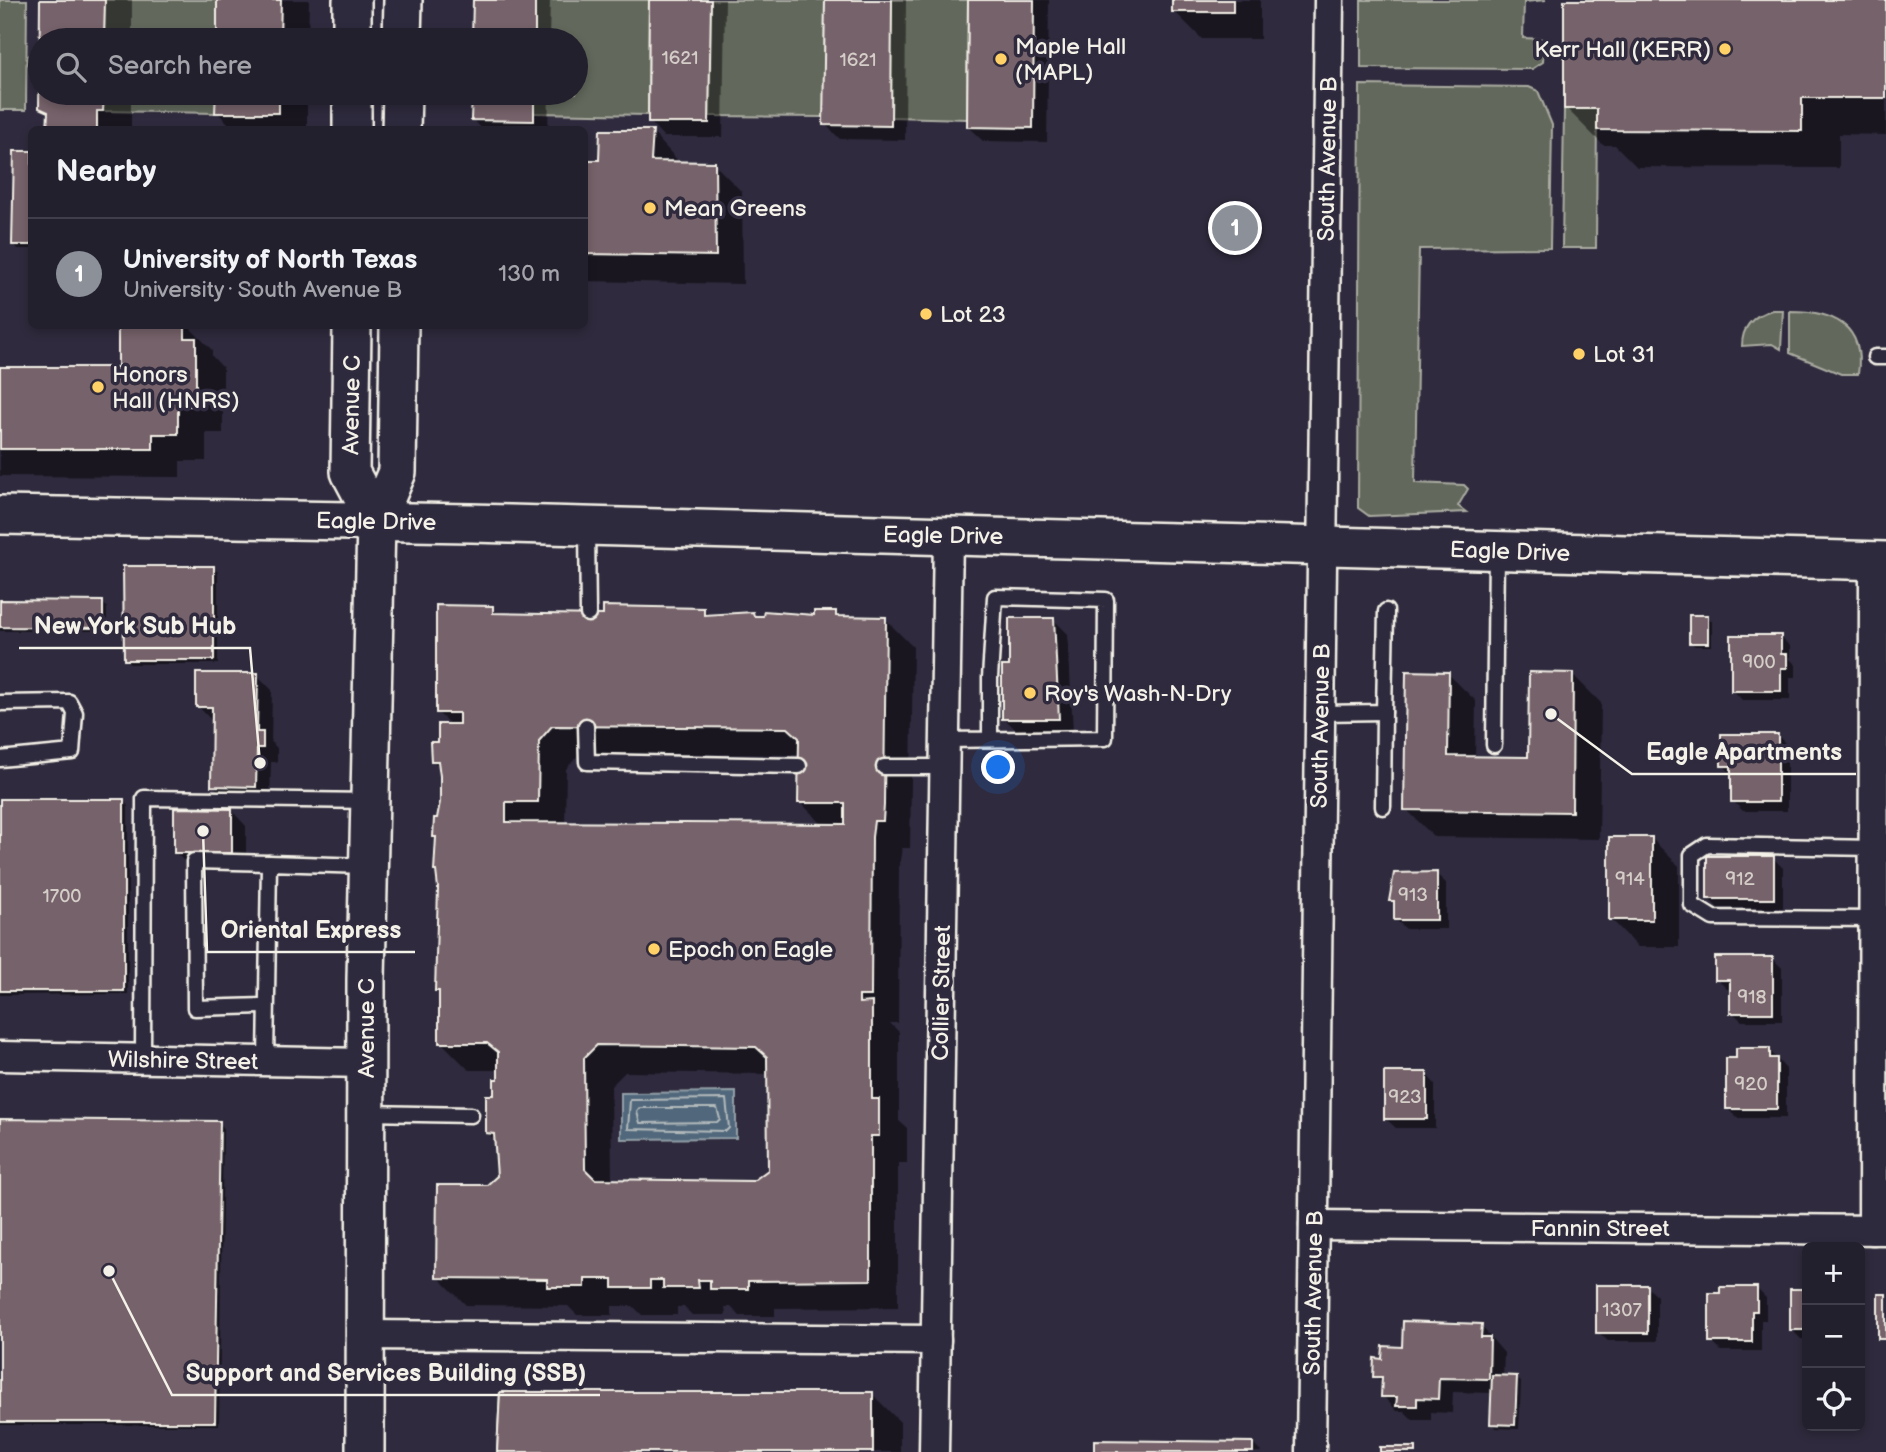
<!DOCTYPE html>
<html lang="en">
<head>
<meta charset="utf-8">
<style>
  :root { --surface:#23202e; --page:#2f2d3a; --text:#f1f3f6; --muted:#a3a3aa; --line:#403e4a; --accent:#8c9099 }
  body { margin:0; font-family:"Balsamiq Sans",sans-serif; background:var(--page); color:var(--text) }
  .controls { position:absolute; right:21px; bottom:21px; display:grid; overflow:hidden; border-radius:10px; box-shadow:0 4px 10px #0003 }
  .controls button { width:63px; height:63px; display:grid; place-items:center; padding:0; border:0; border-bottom:2px solid var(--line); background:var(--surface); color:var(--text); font:35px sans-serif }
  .you { position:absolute; left:999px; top:768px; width:24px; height:24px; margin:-18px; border:5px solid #fff; border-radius:50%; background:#1a73e8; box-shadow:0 0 0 10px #1a73e833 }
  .badge { display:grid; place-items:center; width:46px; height:46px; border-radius:50%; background:var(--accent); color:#fff; font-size:23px; font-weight:700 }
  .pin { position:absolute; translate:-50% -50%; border:4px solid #fff; box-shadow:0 2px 7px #0006 }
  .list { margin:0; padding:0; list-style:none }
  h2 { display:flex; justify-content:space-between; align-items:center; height:91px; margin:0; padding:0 28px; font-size:30px }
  h2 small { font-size:23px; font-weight:400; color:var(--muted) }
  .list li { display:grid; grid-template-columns:46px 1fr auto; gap:21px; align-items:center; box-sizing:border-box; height:112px; padding:0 28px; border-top:2px solid var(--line) }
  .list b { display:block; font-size:26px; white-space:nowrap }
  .list p { margin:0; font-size:23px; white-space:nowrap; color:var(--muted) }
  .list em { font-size:23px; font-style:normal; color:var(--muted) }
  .icon { flex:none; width:38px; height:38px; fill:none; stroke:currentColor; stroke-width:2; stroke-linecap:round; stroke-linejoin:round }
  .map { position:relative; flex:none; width:1886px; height:1452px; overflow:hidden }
  .search { position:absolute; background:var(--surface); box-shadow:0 4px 10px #0003; left:28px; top:28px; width:560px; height:77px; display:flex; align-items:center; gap:18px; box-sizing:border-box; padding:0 24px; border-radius:38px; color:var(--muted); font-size:26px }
  .panel { position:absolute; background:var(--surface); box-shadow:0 4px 10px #0003; left:28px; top:126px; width:560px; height:203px; border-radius:10px }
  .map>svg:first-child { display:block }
  .green { fill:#62685b; stroke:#abaca2; stroke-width:2 }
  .water { fill:#51687b; stroke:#929fa7; stroke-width:2 }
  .shadow { fill:#0007; fill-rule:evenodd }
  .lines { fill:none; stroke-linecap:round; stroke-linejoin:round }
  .shore { stroke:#b3babc; stroke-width:2 }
  .building { fill:#76626a; stroke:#f4f1e8; stroke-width:2; fill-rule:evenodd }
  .service-casing { stroke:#f4f1e8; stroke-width:19 }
  .minor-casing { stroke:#f4f1e8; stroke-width:33 }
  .tertiary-casing { stroke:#f4f1e8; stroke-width:42 }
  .service { stroke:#2f2a3d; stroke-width:14 }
  .minor { stroke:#2f2a3d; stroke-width:28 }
  .tertiary { stroke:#2f2a3d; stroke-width:37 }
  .poi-dot { fill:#ffd166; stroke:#2f2a3d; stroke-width:2.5 }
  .labels { text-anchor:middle; stroke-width:7; stroke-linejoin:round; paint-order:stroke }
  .number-label { font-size:19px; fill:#d4cdc8 }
  .poi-label { font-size:23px; fill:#f4f1e8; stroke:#2f2a3d; text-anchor:start }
  .street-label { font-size:23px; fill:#f4f1e8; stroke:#2f2a3d }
  .leader { fill:none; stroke:#f4f1e8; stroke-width:2.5 }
  .callout-dot { fill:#f4f1e8; stroke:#2f2a3d; stroke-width:2.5 }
  .callout-label { font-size:24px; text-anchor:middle; font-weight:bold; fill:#f4f1e8; stroke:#2f2a3d; stroke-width:7; stroke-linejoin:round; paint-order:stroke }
</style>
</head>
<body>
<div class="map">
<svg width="1886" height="1452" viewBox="0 0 1886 1452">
  <rect width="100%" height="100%" fill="#2f2a3d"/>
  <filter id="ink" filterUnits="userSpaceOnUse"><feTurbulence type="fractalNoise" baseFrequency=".0143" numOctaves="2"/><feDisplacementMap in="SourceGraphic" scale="14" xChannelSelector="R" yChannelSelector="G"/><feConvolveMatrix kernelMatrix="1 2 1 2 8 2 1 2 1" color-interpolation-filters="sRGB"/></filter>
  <g filter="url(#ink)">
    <!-- green -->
    <g class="green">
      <path d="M0 0H27L26 110H0Z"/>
      <path d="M105 0H217V40H104Z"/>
      <path d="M535 0H649L648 115 534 113V93H576V40H535Z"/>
      <path d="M711 0H825L824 117 710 116Z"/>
      <path d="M892 0H968L967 119 891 117Z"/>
      <path d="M1361 0H1546L1524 2 1523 38 1544 39 1543 62 1532 69 1361 68Z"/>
      <path d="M1360 85 1529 87 1538 91 1552 125 1550 248 1419 249 1415 483 1464 485 1468 489 1458 506 1466 512 1369 516 1358 508Z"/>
      <path d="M104 93H216L215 113 103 111Z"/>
      <path d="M1564 109H1597L1596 248H1562Z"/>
      <path d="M1772 310H1783L1781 349 1772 344 1742 346C1742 326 1754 315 1772 310Z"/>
      <path d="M1790 311C1833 311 1865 325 1858 374H1841L1790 353Z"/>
    </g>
    <!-- water -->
    <path class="water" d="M736 1092V1138L621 1139V1093Z"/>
    <!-- shadow -->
    <g class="shadow">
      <path d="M42 0H132V40H41Z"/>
      <path d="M219 0H309L308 40H218Z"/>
      <path d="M474 0H550L549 40H474Z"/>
      <path d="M651 0H725L723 137H664L650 122Z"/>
      <path d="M826 0H906L905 140 840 139 825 124Z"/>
      <path d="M970 0H1049L1047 142 983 141 968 127Z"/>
      <path d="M1174 0H1260V39H1202L1174 11Z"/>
      <path d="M1566 0H1886V135L1839 134V168L1637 167 1615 145H1603L1566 108Z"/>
      <path d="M41 93H131V130H48L49 116 41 107Z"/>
      <path d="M218 93H307V130H235L217 112Z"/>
      <path d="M473 93H549L548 130H483L473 119Z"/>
      <path d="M652 132 680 163 714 164 742 192 743 284 584 281V162H601Z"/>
      <path d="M32 153V249H18L14 244Z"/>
      <path d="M120 326H188L212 350V356L223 368V433H206V461H180V477L0 476V369H120Z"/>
      <path d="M213 568 218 572V664H130L126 660Z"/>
      <path d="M0 602 102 603 107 607V631H0Z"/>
      <path d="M492 608 499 615 604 617 703 609 710 616 765 618 766 612H786L790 617 836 612 841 618 885 619 913 647 910 848H902L899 866 898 1023H890L899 1032V1121L907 1128V1163H898V1307L775 1308V1316H740L731 1307H725L726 1315H692L684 1307H677V1315H642L633 1306H612V1315H577L568 1306 466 1305 438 1277 488 1186 499 1177 496 1142 488 1133 499 1070H469L441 1042 440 994 437 991 438 839 435 837 441 803 440 768 433 760 451 725 438 713ZM580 753 800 755V802L824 826 565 824 566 769ZM625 1072 769 1074 770 1171 754 1183 612 1181 611 1086Z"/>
      <path d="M1707 617 1712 621V646H1695L1690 642Z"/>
      <path d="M1054 620 1068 634 1073 733H1019L1004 718 1011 668Z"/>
      <path d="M1780 637 1790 646V659L1796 665V677H1790V700H1742L1733 690Z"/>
      <path d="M1448 674 1476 701 1475 758 1530 759 1573 675 1601 703 1599 839 1434 837 1406 809Z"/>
      <path d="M257 675 272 690 271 742 277 748V762H271L270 801 228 800 213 786 212 721 198 706Z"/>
      <path d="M1778 736 1787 745V811H1743L1733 801V775L1723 765Z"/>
      <path d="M0 801H124L128 806V994L0 995Z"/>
      <path d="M232 811 246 826V867H190L175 852Z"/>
      <path d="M1651 838 1679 866V947H1638L1611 919Z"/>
      <path d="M1773 858 1783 868V908H1718L1709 899Z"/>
      <path d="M1436 874 1446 883V929H1406L1396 920V905L1391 900Z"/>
      <path d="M1772 958 1782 968V1021H1742L1732 1012V989H1727L1717 979Z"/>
      <path d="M1769 1050 1786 1069V1118H1737L1727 1108 1737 1059Z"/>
      <path d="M1426 1074 1435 1084V1128H1396L1386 1119Z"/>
      <path d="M0 1121 219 1123 223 1127 219 1425H0Z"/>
      <path d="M1647 1287 1657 1296V1341H1608L1598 1332Z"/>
      <path d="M1757 1289 1766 1298V1320H1761V1351H1721L1711 1341Z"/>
      <path d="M1791 1291H1807V1339H1801L1791 1329Z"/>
      <path d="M1860 1299 1862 1301V1339H1860Z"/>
      <path d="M1481 1326 1504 1353 1503 1377 1516 1378 1521 1382 1519 1429 1496 1428 1492 1424 1493 1393 1453 1392 1452 1413 1431 1412V1420H1413L1404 1411H1397L1383 1396V1384L1375 1376 1384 1361 1404 1348Z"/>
      <path d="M872 1394 900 1422V1452H498Z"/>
      <path d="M1253 1444 1261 1452H1096Z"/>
    </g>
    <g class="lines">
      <!-- shore -->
      <g class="shore">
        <path d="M726 1099 729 1128 726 1131 628 1129 630 1100Z"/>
        <path d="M640 1108H717L720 1119 717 1122 640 1123 637 1112Z"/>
      </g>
    </g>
    <!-- building -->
    <g class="building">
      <path d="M40 0H105L104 40H40V93H104L103 111H97V130H47L48 112 39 108Z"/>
      <path d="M217 0H281L280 40H217Z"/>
      <path d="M473 0H535V40H472Z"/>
      <path d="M649 0H711L709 123H648Z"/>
      <path d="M825 0H892L891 126 823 125Z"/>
      <path d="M968 0H1034L1033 128 967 127Z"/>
      <rect x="1172" y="0" width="61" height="12"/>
      <path d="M1564 0H1886V98H1802V131L1597 130V109H1564Z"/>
      <path d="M216 93H279V113H215Z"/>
      <path d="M472 93H534V121L471 120Z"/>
      <path d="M600 130H653L651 161 715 162 716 256 584 254V160H599Z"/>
      <path d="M14 151H32V245H12Z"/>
      <path d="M118 326H185V338H196V406H178V434H153V449H0V367H118Z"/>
      <path d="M123 566H214V660H124Z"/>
      <path d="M0 600 103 601V628L0 627Z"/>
      <path d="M436 605 493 606V613L603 615V606L704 608V615L753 612 754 616H763L764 611 814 615V611H836V616L886 617 884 805 883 821H874L872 837 871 996H859V1003L872 1002V1099H879V1136H871V1280L748 1281V1289H710V1280H698L699 1288H663V1280H650V1288H613V1279H585V1287H547V1279L436 1278 437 1185H487L497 1176 494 1134 486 1133V1095H494V1079H498V1052L487 1043H439V991H435L438 888 436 871H434L436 837H433L434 818H437L440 802V776L438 761H431L430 742H438V724H459V713H436ZM552 726 788 728 799 738 798 803H845V824L506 822V802H538L539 741ZM597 1045 756 1047 767 1057 768 1170 753 1181 595 1179 585 1169 584 1058Z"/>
      <rect x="1689" y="615" width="19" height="28"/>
      <path d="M1009 618H1054L1059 719H1002V666H1009Z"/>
      <path d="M1731 635H1781V654H1787V668H1781V691H1731Z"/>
      <path d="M1406 671 1449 672 1448 756 1528 757 1529 672 1573 673 1572 812 1404 810Z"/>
      <path d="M196 673H258L257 732H263V748H257L256 787 211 786 212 707H196Z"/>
      <path d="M1721 734H1778V802H1731V766H1721Z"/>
      <rect x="0" y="799" width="124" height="192"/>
      <path d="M174 808 232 809V853H174Z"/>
      <rect x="1609" y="837" width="43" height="83"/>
      <rect x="1707" y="856" width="67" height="43"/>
      <path d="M1437 872V920H1394V901H1389L1394 873Z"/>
      <path d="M1715 957H1773V1013H1730V980H1715Z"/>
      <path d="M1736 1048H1770V1058H1777V1109H1726V1058H1736Z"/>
      <rect x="1384" y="1072" width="43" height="47"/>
      <path d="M0 1119 220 1121 215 1422H0Z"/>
      <rect x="1596" y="1285" width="52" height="48"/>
      <path d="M1720 1287H1757V1311H1752V1342H1709V1293H1720Z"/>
      <rect x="1790" y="1289" width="17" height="41"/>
      <rect x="1878" y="1294" width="8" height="45"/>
      <path d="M1403 1321 1482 1324 1481 1337H1490L1489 1379 1439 1378 1438 1399 1417 1398V1406H1396L1397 1397H1381L1382 1377H1373L1374 1358 1382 1359 1383 1346 1402 1347Z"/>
      <path d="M1492 1375 1517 1376 1515 1425 1490 1424Z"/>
      <path d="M500 1392H873V1452H497Z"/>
      <path d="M500 1392H873V1452H497Z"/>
      <path d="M1094 1440 1253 1442V1452H1094Z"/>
      <rect x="1380" y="1447" width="36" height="5"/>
    </g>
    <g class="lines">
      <defs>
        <g id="service">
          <path d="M1875 357H1886"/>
          <path d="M587 527 588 614"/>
          <path d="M0 703 69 702 75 713 72 752 0 759"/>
          <path d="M1320 713 1384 712 1386 611"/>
          <path d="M586 726 587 762 799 766"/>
          <path d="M945 740 1105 738 1106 600 995 597 990 678V739"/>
          <path d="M1494 745 1496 552"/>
          <path d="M884 767H944"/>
          <path d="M1383 807 1384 712"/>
          <path d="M1875 919 1713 918 1692 905V855L1707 845 1875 848"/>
          <path d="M266 1006 195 1008 194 861 269 863"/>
          <path d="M143 1059 144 798 371 801"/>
          <path d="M266 1061 269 863 366 866"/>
          <path d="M367 1113 471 1115"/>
        </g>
        <g id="minor">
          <path d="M0 1056 366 1063"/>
          <path d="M1314 1225 1886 1230"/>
          <path d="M1873 1230 1874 561"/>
          <path d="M365 1335 936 1340"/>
          <path d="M934 1452 948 535"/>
          <path d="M1311 1452 1329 0"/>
        </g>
        <g id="tertiary">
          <path d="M352 40V0"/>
          <path d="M402 40 403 0"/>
          <path d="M352 130V93"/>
          <path d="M401 130 402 93"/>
          <path d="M352 326 350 472 376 521"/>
          <path d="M0 515 471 523 1886 561"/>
          <path d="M365 1452 366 979 376 521 397 472 399 326"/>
        </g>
      </defs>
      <!-- service casing -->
      <use href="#service" class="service-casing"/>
      <!-- minor casing -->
      <use href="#minor" class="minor-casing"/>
      <!-- tertiary casing -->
      <use href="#tertiary" class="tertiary-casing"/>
      <!-- service -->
      <use href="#service" class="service"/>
      <!-- minor -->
      <use href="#minor" class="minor"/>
      <!-- tertiary -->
      <use href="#tertiary" class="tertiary"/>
    </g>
  </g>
  <!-- markers -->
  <g class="poi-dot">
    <circle cx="1725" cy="49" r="7"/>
    <circle cx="1001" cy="59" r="7"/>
    <circle cx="650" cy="208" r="7"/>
    <circle cx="926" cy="314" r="7"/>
    <circle cx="1579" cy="354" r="7"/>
    <circle cx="98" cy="387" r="7"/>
    <circle cx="1030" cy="693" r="7"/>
    <circle cx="654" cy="949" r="7"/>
  </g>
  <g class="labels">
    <!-- number labels -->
    <g class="number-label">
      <text x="680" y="64">1621</text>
      <text x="858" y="66">1621</text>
      <text x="1759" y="668">900</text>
      <text x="1630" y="885">914</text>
      <text x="1740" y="885">912</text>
      <text x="1413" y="901">913</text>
      <text x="62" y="902">1700</text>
      <text x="1752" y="1003">918</text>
      <text x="1751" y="1090">920</text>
      <text x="1405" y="1103">923</text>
      <text x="1622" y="1316">1307</text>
    </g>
    <!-- poi labels -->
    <g class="poi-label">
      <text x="1015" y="54">Maple Hall<tspan x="1015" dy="26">(MAPL)</tspan></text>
      <text x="1711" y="57" text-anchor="end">Kerr Hall (KERR)</text>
      <text x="664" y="216">Mean Greens</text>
      <text x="940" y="322">Lot 23</text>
      <text x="1593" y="362">Lot 31</text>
      <text x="112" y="382">Honors<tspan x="112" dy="26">Hall (HNRS)</tspan></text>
      <text x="1044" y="701">Roy's Wash-N-Dry</text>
      <text x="668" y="957">Epoch on Eagle</text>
    </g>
    <!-- street labels -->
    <g class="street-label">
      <text transform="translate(1327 159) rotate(-89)" y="8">South Avenue B</text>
      <text transform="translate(351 405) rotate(-89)" y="8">Avenue C</text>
      <text transform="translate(376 521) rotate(1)" y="8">Eagle Drive</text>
      <text transform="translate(943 535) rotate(1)" y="8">Eagle Drive</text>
      <text transform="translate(1510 551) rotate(2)" y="8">Eagle Drive</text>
      <text transform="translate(1320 726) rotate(-89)" y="8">South Avenue B</text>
      <text transform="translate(941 993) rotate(-89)" y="8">Collier Street</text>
      <text transform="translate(366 1028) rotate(-90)" y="8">Avenue C</text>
      <text transform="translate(183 1060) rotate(1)" y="8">Wilshire Street</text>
      <text x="1600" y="1236">Fannin Street</text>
      <text transform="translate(1313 1293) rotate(-89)" y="8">South Avenue B</text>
    </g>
  </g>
  <!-- callouts -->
  <path class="leader" d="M260 763L250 648H19M1551 714L1632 774H1856M203 831L207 952H415M109 1271L172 1395H600"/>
  <g class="callout-dot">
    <circle cx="260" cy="763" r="7"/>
    <circle cx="1551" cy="714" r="7"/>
    <circle cx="203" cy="831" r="7"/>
    <circle cx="109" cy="1271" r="7"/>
  </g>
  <g class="callout-label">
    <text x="135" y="634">New York Sub Hub</text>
    <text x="1744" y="760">Eagle Apartments</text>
    <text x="311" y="938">Oriental Express</text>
    <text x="386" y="1381">Support and Services Building (SSB)</text>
  </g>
</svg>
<div class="controls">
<button>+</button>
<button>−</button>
<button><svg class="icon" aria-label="locate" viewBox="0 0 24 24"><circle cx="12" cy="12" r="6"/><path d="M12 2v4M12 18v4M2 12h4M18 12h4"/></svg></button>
</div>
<div class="you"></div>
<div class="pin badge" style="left:1235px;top:228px">1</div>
<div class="search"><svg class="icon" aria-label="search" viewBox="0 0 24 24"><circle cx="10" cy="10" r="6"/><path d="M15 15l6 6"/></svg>Search here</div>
<section class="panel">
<h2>Nearby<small></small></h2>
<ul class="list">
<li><span class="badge">1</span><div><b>University of North Texas</b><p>University · South Avenue B</p></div><em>130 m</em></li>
</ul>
</section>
</div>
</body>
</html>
